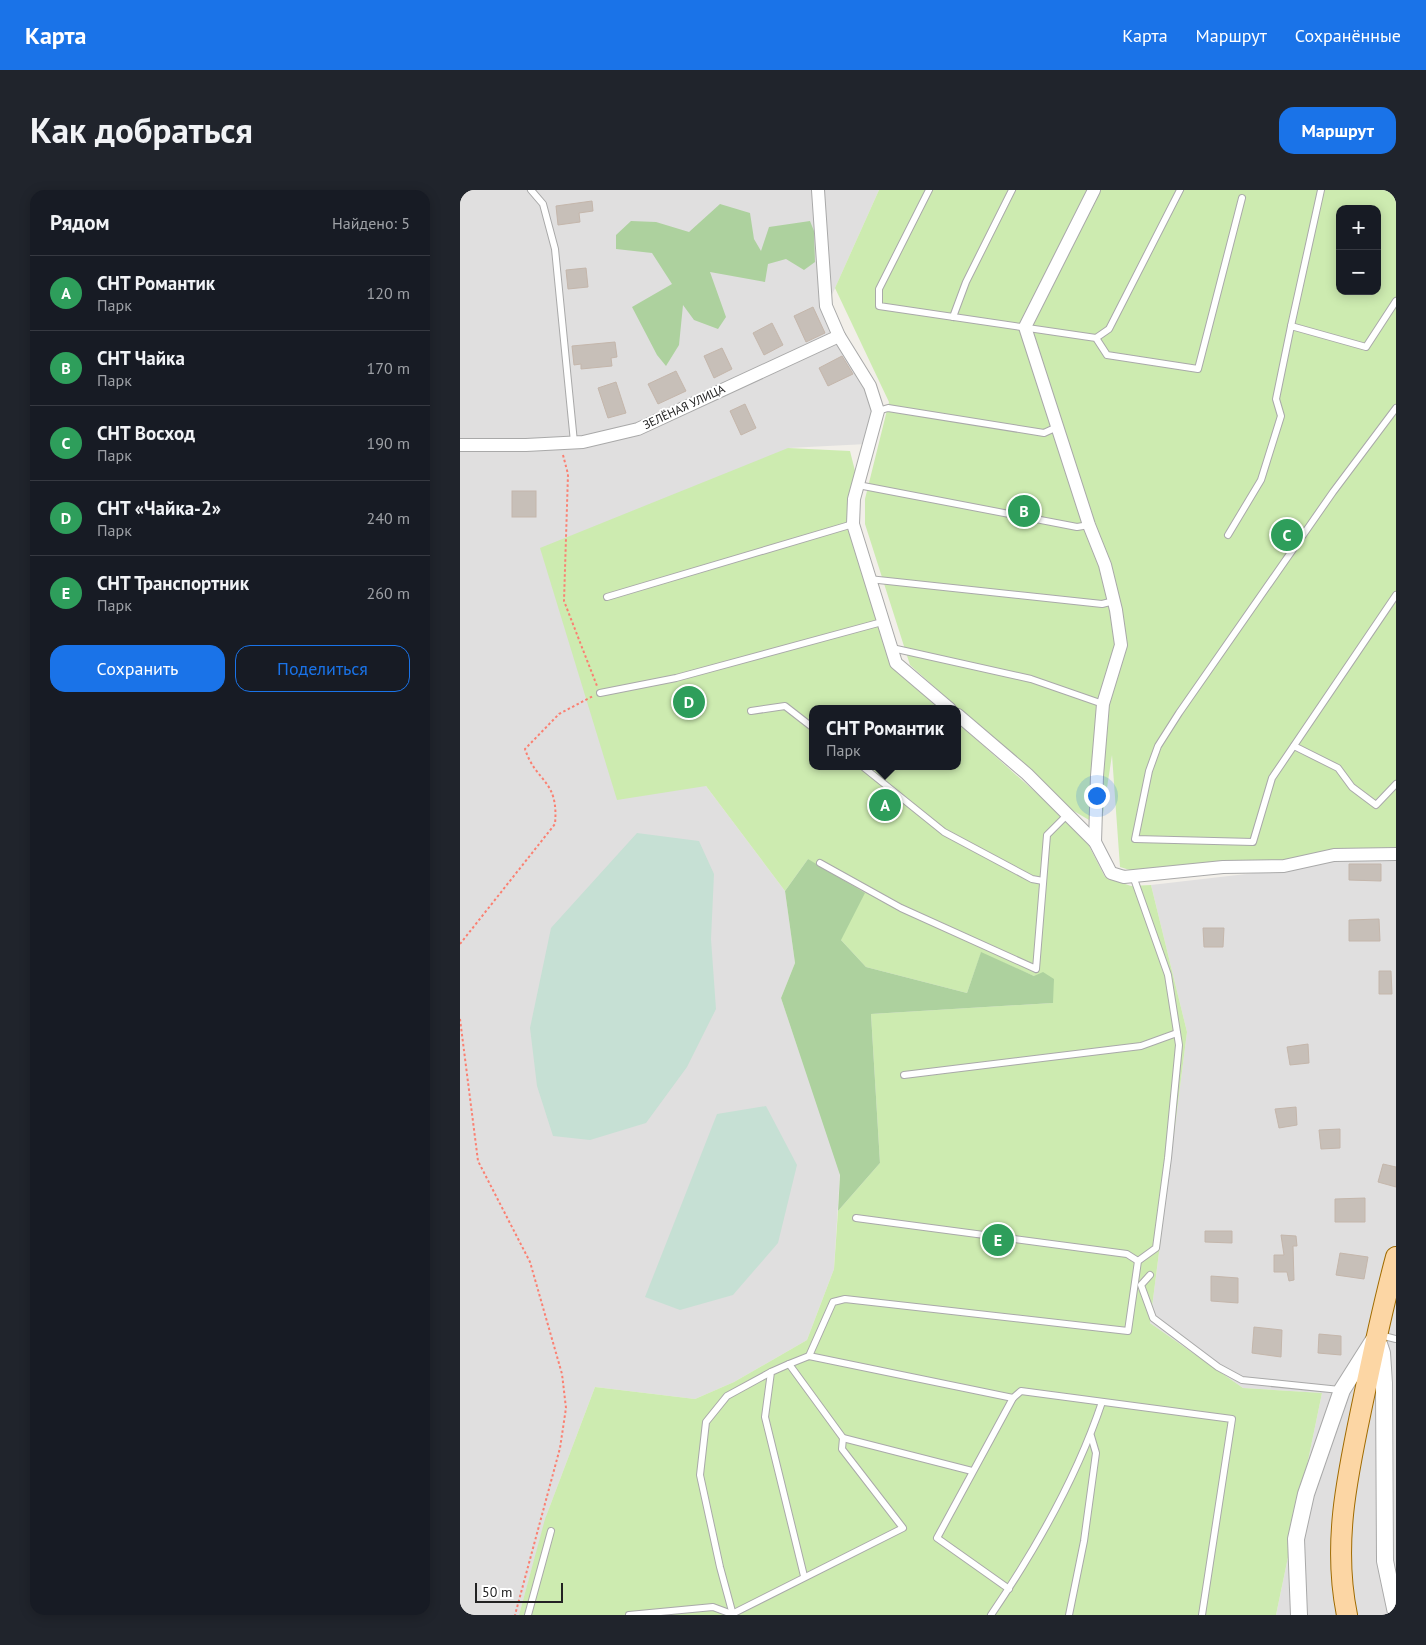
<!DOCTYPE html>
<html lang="ru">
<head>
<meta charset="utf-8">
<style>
  :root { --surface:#171b24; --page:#20242c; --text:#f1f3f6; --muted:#9ea1a6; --line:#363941; --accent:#1a73e8 }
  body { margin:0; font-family:"PT Sans",sans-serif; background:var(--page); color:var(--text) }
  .controls { position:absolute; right:15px; top:15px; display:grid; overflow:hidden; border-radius:10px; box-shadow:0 2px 12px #0003 }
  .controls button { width:45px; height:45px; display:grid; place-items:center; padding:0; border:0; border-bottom:1px solid var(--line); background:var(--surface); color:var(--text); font:25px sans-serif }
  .scale { position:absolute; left:15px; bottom:12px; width:88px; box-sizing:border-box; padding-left:5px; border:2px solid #222; border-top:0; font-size:14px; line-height:18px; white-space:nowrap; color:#222; -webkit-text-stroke:4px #fff; paint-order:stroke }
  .you { position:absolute; left:636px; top:605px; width:18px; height:18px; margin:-12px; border:4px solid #fff; border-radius:50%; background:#1a73e8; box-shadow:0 0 0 8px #1a73e833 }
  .badge { display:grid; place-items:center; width:32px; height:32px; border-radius:50%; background:var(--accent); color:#fff; font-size:16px; font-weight:700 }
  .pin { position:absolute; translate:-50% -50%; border:2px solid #fff; box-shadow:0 1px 5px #0006 }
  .popup { position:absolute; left:349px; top:515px; width:152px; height:65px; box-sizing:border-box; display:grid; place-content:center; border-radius:10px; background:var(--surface); filter:drop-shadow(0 1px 4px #0005); font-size:16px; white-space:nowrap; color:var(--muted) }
  .popup b { font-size:19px; color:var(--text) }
  .popup::after { content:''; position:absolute; left:50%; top:100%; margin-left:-10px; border:10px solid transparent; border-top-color:var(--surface) }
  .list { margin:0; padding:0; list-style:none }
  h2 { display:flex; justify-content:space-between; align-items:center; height:65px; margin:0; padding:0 20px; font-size:21px }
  h2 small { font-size:16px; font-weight:400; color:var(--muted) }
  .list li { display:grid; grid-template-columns:32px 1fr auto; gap:15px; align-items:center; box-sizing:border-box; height:75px; padding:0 20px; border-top:1px solid var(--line) }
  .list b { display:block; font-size:19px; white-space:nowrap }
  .list p { margin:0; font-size:16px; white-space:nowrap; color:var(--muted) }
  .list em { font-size:16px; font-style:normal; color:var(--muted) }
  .actions { display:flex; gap:10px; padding:15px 20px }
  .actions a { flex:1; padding:11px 0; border:1px solid var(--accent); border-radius:15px; text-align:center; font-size:18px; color:var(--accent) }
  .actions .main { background:var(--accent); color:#fff }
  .map { position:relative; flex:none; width:936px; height:1425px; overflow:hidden; border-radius:15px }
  header { display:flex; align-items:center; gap:30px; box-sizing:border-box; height:70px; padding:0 25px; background:var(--accent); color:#fff }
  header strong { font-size:24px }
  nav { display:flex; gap:28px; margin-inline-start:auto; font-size:18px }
  .intro { display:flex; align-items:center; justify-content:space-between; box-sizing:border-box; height:120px; padding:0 30px }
  h1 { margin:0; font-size:35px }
  .button { padding:12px 22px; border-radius:15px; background:var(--accent); color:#fff; font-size:18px; font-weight:700 }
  main { display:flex; gap:30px; padding:0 30px }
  aside { flex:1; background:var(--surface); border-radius:15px; box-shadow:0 2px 12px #0003 }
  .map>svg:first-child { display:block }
  .residential { fill:#e0dfdf }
  .grass { fill:#cdebb0; fill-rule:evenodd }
  .forest { fill:#add19e }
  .wetland { fill:#c6e0d4 }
  .building { fill:#c7bfb8; stroke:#c4b6ab }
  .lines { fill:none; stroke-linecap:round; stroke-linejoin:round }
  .service-casing { stroke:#a9a9a9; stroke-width:8 }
  .minor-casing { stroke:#a9a9a9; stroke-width:14 }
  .tertiary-casing { stroke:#a9a9a9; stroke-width:18 }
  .primary-casing { stroke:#a06b00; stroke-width:22 }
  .path { stroke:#fa8072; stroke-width:2; stroke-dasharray:2.5 2.5; stroke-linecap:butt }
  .service { stroke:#fff; stroke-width:6 }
  .minor { stroke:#fff; stroke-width:12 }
  .tertiary { stroke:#fff; stroke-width:16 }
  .primary { stroke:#fcd6a4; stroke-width:20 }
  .labels { text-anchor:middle; stroke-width:4; stroke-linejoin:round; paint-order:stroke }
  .street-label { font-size:12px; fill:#222; stroke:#fff }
</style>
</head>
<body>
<header>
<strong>Карта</strong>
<nav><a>Карта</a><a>Маршрут</a><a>Сохранённые</a></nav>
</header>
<div class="intro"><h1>Как добраться</h1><a class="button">Маршрут</a></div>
<main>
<aside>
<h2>Рядом<small>Найдено: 5</small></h2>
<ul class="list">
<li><span class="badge" style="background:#2e9e5b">A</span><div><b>СНТ Романтик</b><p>Парк</p></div><em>120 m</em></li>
<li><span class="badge" style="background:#2e9e5b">B</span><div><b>СНТ Чайка</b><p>Парк</p></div><em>170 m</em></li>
<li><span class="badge" style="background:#2e9e5b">C</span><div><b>СНТ Восход</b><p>Парк</p></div><em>190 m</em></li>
<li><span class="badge" style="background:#2e9e5b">D</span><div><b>СНТ «Чайка-2»</b><p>Парк</p></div><em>240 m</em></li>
<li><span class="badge" style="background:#2e9e5b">E</span><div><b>СНТ Транспортник</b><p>Парк</p></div><em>260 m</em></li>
</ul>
<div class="actions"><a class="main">Сохранить</a><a>Поделиться</a></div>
</aside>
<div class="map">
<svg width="936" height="1425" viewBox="0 0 936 1425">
  <rect width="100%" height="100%" fill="#f2efe9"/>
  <!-- residential -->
  <g class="residential">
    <path d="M0 0H419L367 116 418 221 407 254 328 258 246 596 325 701 335 773 321 808 380 982 374 1079 347 1150 274 1192 235 1209 135 1197 87 1324 59 1425H0Z"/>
    <path d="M936 667V1425H816L862 1203 783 1198 690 1133 727 842 691 695 837 678 878 668Z"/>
  </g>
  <!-- grass -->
  <g class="grass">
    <path d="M419 0H936V660L815 673 673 681 660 677 652 565 641 637 612 620 450 475 405 334V309L429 212 375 98ZM880 19H917V101H880Z"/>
    <path d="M328 258 390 261 396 285 387 324 394 356 431 474 481 519H352V576H498V533L611 634 628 654 645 687 671 696 691 695 727 842 690 1133 783 1198 862 1203 816 1425H59L85 1329 135 1197 235 1209 274 1192 347 1150 374 1079 378 1021 420 973 411 824 593 813 574 786 521 763 507 803 406 777 381 750 348 669 325 701 246 596 157 610 80 358Z"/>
  </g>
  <!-- forest -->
  <g class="forest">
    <path d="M260 14 290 23 294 49 301 61 309 37 350 31 354 41 355 72 344 80 326 69 308 74 305 92 250 82 266 127 258 139 234 130 223 115 219 155 206 176 197 165 172 117 212 94 192 63 156 59V45L171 31 196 32 229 42Z"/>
    <path d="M348 669 405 703 381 750 406 777 507 803 521 762 574 786 583 782 594 789 593 813 411 824 420 973 378 1021 380 985 321 808 335 773 325 701Z"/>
  </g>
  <!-- wetland -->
  <g class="wetland">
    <path d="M177 643 239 651 254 684 251 749 256 819 227 877 186 933 130 950 93 946 77 896 70 838 91 738Z"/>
    <path d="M306 916 337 975 318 1053 273 1105 220 1120 185 1107 257 924Z"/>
  </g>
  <!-- building -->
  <g class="building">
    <path d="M132 11 133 21 119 23 120 32 98 35 96 16Z"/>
    <path d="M126 78 128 97 108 99 106 80Z"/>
    <path d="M353 117 365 143 346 152 334 126Z"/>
    <path d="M312 133 323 155 304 165 293 143Z"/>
    <path d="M155 152 157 167 151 168 152 176 121 179V174L114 175 112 156Z"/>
    <path d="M262 158 272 179 254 188 244 166Z"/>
    <path d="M382 166 393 184 368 196 359 178Z"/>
    <path d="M216 181 226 201 198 214 188 194Z"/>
    <path d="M156 192 166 223 148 228 138 198Z"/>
    <path d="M285 214 296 238 281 245 270 221Z"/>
    <rect x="52" y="301" width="24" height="26"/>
    <path d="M889 674H921V691L889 690Z"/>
    <path d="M919 729 920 751H889V730Z"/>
    <path d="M743 738H764L763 757H744Z"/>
    <path d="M919 781H931L932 804H919Z"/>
    <path d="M848 854 849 873 830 875 827 857Z"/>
    <path d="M836 917 837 935 819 938 815 919Z"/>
    <path d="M880 939V958L861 959 859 940Z"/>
    <path d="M923 974 936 977V997L918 992Z"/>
    <path d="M905 1008V1032H875V1009Z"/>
    <path d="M745 1041H772V1053L745 1052Z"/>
    <path d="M821 1045 836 1046 837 1056H833L834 1090 829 1091 827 1082H814V1065H824Z"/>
    <path d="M880 1063 908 1067 904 1089 876 1085Z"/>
    <path d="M751 1086 778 1088V1113L751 1111Z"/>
    <path d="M794 1137 822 1140 821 1167 792 1163Z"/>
    <path d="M859 1144 881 1146V1165L858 1163Z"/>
  </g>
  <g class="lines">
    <defs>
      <g id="service">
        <path d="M71 0 83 14 95 59 114 252"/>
        <path d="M469 0 419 99V116L636 148 647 165 738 179 782 8"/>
        <path d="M493 127 506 92 552 0"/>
        <path d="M831 136 861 0"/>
        <path d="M636 148 649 139 720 0"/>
        <path d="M936 218 873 302 719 523 698 556 689 581 675 649 793 652 812 588 936 405"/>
        <path d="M418 221 428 218 584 243 597 237"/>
        <path d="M398 295 617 337 629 335"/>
        <path d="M768 345 801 290 821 226 816 209 831 136 906 157 936 111"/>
        <path d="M409 389 642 414 654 411"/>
        <path d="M147 407 393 334"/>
        <path d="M432 458 571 489 643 514"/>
        <path d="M140 503 216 488 422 432"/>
        <path d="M291 521 325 516 352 537"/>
        <path d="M834 556 878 578 892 597 916 615 936 594"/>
        <path d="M402 576 484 642 572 689 583 691"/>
        <path d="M360 673 441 718 576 779 587 645 608 624"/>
        <path d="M444 885 681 856 717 843"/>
        <path d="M396 1028 667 1064 678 1071"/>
        <path d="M690 1085 681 1095 693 1128 758 1177 782 1190 880 1200"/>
        <path d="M920 1145 936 1149"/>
        <path d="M349 1166 373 1112 385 1109 668 1141 678 1071 696 1058 708 968 719 855 708 785 673 686"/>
        <path d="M329 1174 311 1182 305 1227 344 1386"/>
        <path d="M512 1281 383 1248 329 1174 349 1166 553 1208 561 1201 772 1229 742 1425"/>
        <path d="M549 1399 477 1348 553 1208"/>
        <path d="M68 1425 91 1341"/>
        <path d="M169 1425 253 1417 272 1424 443 1338 382 1259 383 1248"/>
        <path d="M273 1425 260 1377 240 1285 246 1232 267 1206 311 1182"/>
        <path d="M531 1425C576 1359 617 1287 642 1212"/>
        <path d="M609 1425 624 1351 636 1263 631 1246"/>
      </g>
      <g id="minor">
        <path d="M358 0 366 116 379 146 410 196 418 221 394 309 393 334 436 473 490 519"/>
        <path d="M634 0 565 137 629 335 645 375 656 420 661 455 643 514 637 586 635 652"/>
        <path d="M0 255H66L123 252 178 239 379 146"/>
        <path d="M498 525 567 584 635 652 651 683 664 687 763 677 824 676 874 665 936 664"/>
      </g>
      <g id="tertiary">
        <path d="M917 1148 922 1163 924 1193 925 1371 936 1423"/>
        <path d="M839 1425 836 1349 846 1304 882 1200 913 1151"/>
      </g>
      <path id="primary" d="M887 1425C872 1352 888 1283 903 1211 913 1163 923 1115 936 1067"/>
    </defs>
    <!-- service casing -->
    <use href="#service" class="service-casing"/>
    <!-- minor casing -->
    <use href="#minor" class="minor-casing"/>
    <!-- tertiary casing -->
    <use href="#tertiary" class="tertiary-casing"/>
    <!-- primary casing -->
    <use href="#primary" class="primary-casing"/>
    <!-- path -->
    <g class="path">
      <path d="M103 265 108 284 104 411 137 496"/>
      <path d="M0 754 95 634C99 589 76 593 65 559L99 524 133 506"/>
      <path d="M0 829 18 971 70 1072 102 1184 106 1218 100 1258 55 1425"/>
    </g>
    <!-- service -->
    <use href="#service" class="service"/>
    <!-- minor -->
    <use href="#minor" class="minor"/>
    <!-- tertiary -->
    <use href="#tertiary" class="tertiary"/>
    <!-- primary -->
    <use href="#primary" class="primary"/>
  </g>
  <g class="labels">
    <!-- street labels -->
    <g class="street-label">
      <text transform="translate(224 217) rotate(-25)" y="4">ЗЕЛЁНАЯ УЛИЦА</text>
    </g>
  </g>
</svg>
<div class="controls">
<button>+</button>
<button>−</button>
</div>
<div class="scale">50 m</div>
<div class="you"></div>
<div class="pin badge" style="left:425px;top:615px;background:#2e9e5b">A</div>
<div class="popup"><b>СНТ Романтик</b>Парк</div>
<div class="pin badge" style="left:564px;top:321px;background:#2e9e5b">B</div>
<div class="pin badge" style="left:827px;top:345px;background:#2e9e5b">C</div>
<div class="pin badge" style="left:229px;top:512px;background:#2e9e5b">D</div>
<div class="pin badge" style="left:538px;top:1050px;background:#2e9e5b">E</div>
</div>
</main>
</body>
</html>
